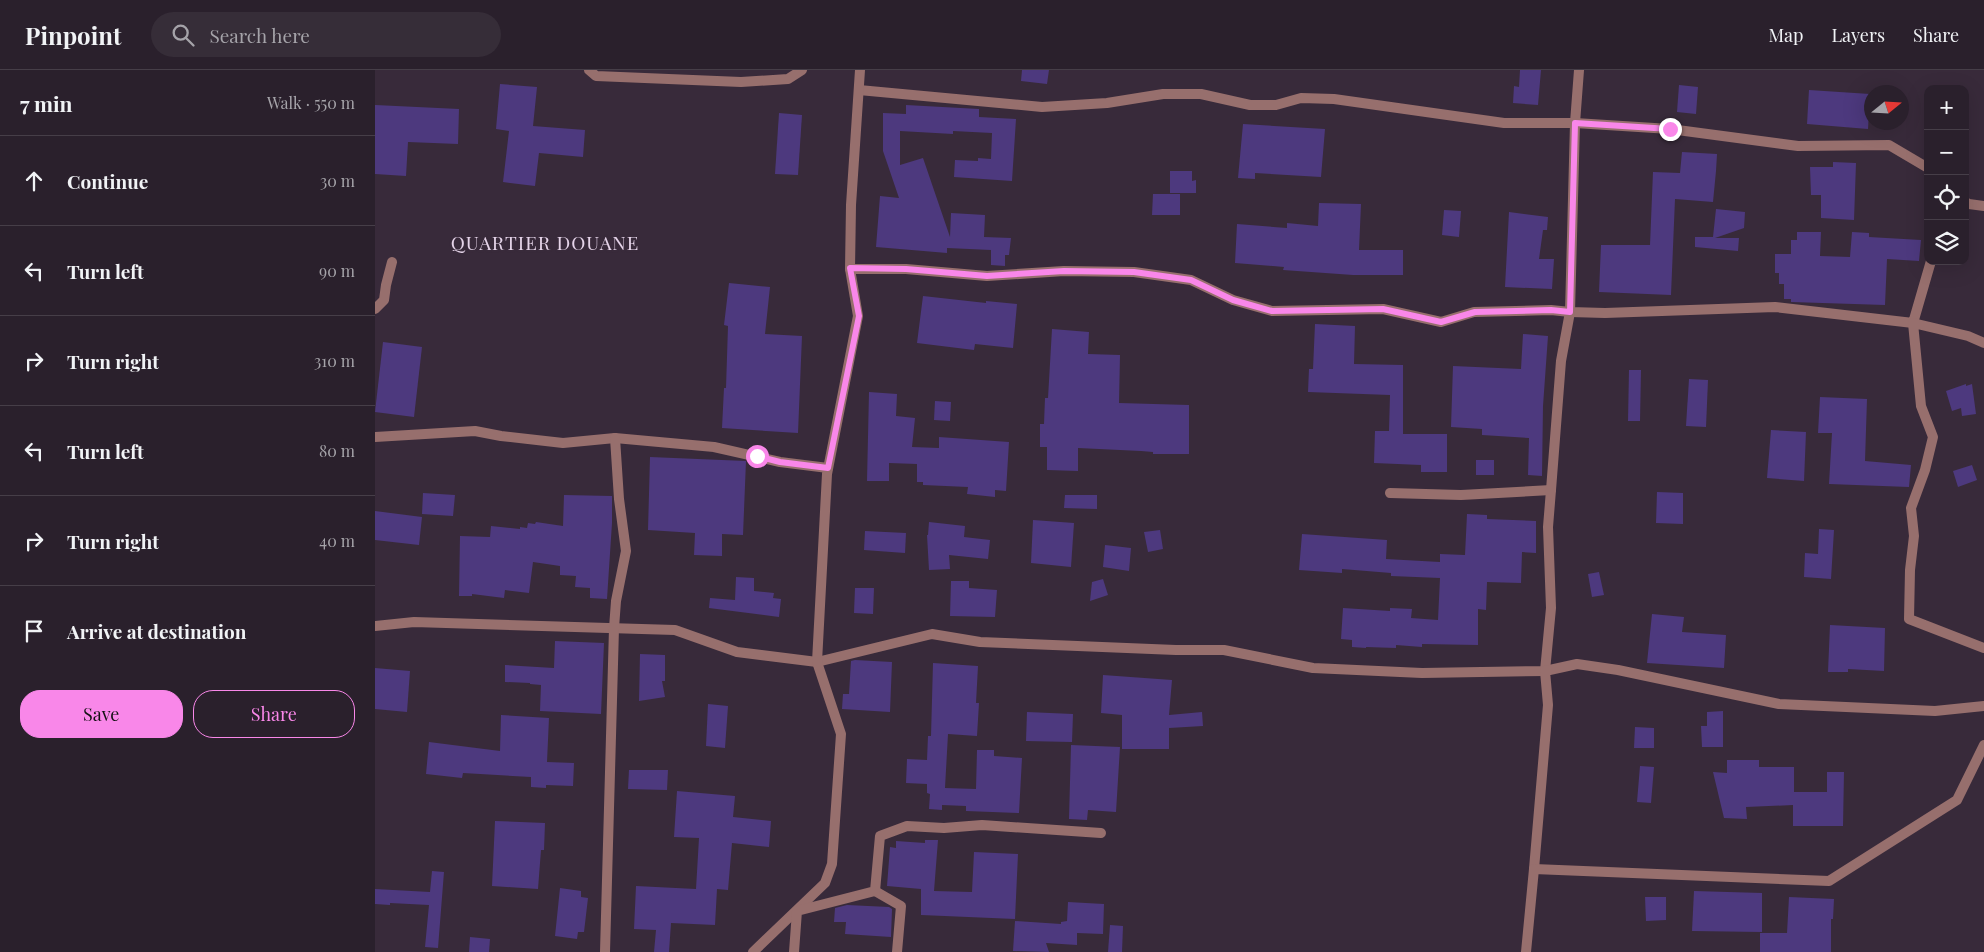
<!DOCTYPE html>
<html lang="en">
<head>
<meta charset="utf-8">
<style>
  :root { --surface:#2a202c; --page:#362d38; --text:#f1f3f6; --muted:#a5a3a9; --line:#463e48; --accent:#f987e9 }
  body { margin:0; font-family:"Playfair Display",serif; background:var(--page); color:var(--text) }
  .controls { position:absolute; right:15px; top:15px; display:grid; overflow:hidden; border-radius:10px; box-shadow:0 5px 20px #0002 }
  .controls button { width:45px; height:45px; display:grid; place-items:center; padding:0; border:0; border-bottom:1px solid var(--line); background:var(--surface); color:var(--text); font:25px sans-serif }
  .compass { position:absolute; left:1489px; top:15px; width:45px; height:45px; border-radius:50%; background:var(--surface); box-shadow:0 5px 20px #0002; rotate:72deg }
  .stop { position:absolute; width:15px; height:15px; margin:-11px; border:4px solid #f987e9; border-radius:50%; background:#fff }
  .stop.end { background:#f987e9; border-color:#fff; box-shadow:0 1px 5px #0008 }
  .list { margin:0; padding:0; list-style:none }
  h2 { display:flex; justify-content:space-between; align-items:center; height:65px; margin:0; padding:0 20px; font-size:21px }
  h2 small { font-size:16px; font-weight:400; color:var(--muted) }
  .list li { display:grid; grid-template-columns:32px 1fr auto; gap:15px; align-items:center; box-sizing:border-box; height:90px; padding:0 20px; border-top:1px solid var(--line) }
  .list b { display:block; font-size:19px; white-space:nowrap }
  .list em { font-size:16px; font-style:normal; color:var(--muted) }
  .actions { display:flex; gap:10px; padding:15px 20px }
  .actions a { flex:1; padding:11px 0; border:1px solid var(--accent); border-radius:20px; text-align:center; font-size:18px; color:var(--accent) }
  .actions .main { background:var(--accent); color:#111 }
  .icon { flex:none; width:28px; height:28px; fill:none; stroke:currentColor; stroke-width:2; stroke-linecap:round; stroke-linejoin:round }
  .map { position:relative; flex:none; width:1609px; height:882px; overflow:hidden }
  header { display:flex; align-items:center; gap:30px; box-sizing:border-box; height:70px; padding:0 25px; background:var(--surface); border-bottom:1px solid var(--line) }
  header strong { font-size:24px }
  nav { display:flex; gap:28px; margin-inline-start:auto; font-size:18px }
  .search { width:350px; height:45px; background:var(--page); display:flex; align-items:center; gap:12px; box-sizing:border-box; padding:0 18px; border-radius:28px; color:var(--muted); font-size:19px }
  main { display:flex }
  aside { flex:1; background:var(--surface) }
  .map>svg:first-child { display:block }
  .building { fill:#4d397e }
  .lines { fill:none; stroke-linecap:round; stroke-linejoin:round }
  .minor { stroke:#976f6d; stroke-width:10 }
  .route { stroke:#f987e9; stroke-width:6 }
  .labels { text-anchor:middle; stroke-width:4.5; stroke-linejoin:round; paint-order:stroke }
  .neighbourhood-label { font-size:19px; letter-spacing:1px; fill:#e5d4e9; stroke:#382a3a }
</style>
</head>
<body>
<header>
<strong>Pinpoint</strong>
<div class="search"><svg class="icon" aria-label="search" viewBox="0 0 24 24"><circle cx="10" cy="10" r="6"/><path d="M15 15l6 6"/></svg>Search here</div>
<nav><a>Map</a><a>Layers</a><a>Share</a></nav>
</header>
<main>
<aside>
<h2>7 min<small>Walk · 550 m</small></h2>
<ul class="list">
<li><svg class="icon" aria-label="ahead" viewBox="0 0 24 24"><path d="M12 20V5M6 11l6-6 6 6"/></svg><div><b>Continue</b></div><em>30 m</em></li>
<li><svg class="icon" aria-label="left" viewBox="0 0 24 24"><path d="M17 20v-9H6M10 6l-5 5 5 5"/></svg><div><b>Turn left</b></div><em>90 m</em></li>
<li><svg class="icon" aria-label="right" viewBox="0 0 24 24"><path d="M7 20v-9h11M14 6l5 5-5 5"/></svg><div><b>Turn right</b></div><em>310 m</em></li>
<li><svg class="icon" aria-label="left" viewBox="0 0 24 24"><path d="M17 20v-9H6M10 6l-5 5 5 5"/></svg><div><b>Turn left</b></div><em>80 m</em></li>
<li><svg class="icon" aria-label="right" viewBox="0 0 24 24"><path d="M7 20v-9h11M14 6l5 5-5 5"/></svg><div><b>Turn right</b></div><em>40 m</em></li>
<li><svg class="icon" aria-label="arrive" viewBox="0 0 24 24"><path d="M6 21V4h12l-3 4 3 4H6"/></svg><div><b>Arrive at destination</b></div></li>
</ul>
<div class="actions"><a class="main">Save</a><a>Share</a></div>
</aside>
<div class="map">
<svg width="1609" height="882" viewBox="0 0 1609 882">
  <rect width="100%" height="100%" fill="#382a3a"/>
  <!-- building -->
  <g class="building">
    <path d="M647 0H674L672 14 646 11Z"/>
    <path d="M1145 0H1166L1163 35 1138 33 1139 16 1144 17Z"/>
    <path d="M125 14 162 17 158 56 210 60 208 87 164 83 160 116 128 112 134 61 121 59Z"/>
    <path d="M1304 15 1323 17 1321 44 1302 42Z"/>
    <path d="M1434 20 1495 24 1493 59 1432 54Z"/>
    <path d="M0 35 84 39 83 74 33 72 31 106 0 104Z"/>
    <path d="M531 35 604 39V47L641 49 637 111 579 107 580 90 603 91V88L616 89 617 63 578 61V64L525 61V95L548 88 575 167 576 143 610 145 609 167 636 168 634 185H630V196L616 195V180L572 178V183L501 177 505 126 524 128 508 81V43L531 44Z"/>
    <path d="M404 43 427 45 423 105 400 104Z"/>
    <path d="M868 54 950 59 946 107 880 103V109L863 108Z"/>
    <path d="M1307 82 1342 84 1341 101 1338 132 1300 129 1296 225 1224 222 1226 175H1275L1278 102 1305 103Z"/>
    <path d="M1458 92 1481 93 1479 150 1446 148V125H1436L1435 97H1458Z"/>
    <path d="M795 101H817V111L821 110V123H795Z"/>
    <path d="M778 124H805V145H777Z"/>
    <path d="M944 133 986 134 984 180H1028V205H978L908 200 909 197 860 193 862 154 912 158V153L943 156Z"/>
    <path d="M1341 139 1370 142 1369 158 1340 168H1364L1363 181 1320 177V167H1338Z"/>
    <path d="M1069 140 1086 141 1084 167 1067 165Z"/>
    <path d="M1134 142 1173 147 1172 160H1168L1164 189H1179L1177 219 1130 217Z"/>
    <path d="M1422 162H1446L1445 186 1475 187 1477 162 1494 163V167L1546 170 1544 191 1512 189 1510 235 1416 232V229H1409V214H1404V203H1400V184H1416V170H1422Z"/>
    <path d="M354 213 395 217 390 264 427 266 423 363 347 358 349 318H351L353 256 349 255Z"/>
    <path d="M548 226 611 233V231L642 234 638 278 600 274 599 280 542 273Z"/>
    <path d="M940 254 980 256 979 294 1028 295V364H1072V402H1046V395L999 393 1000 361H1014L1015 325 933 322 934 299H938Z"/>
    <path d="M677 259 714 262 713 284 745 285 744 333 814 335V384H778V382L766 381 703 378V401L672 400V377H665V354H669L670 328H673Z"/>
    <path d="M1148 264 1173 266 1168 336 1167 406 1153 405 1154 368 1107 365V359L1076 357 1078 296 1146 299Z"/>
    <path d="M8 272 47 277 39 347 0 342Z"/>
    <path d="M1254 300H1266L1265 351H1253Z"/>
    <path d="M1314 309 1333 310 1331 357 1311 356Z"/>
    <path d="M1591 314V316L1597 314 1601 344 1587 346 1586 338 1577 341 1571 321Z"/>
    <path d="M494 322 522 324 521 346 540 348 537 377 564 378V367L634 372 631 421 620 420V427L592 424 593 417 548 415V412H542V394L514 393V411H492Z"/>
    <path d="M1445 327 1492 329 1490 391 1536 395 1534 417 1454 414 1457 363H1443Z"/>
    <path d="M560 331 576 332 575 351 559 350Z"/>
    <path d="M1396 360 1431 362 1429 411 1392 408Z"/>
    <path d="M275 387 371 391 368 465 347 464V486L319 485 320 463 273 460Z"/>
    <rect x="1101" y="390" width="18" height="15"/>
    <path d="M1597 395 1602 410 1583 417 1578 401Z"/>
    <path d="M1282 422 1308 423V454L1281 453Z"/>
    <path d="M48 423 80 425 78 446 47 444Z"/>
    <path d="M189 425 237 426V453L232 529 215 528V518L200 517 201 506 185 505V496L158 492 154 523 130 520 129 528 97 524V526H84L85 466 115 467 116 456 145 459V457L152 458 153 453 160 454 161 452 188 456Z"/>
    <path d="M690 425H722V439L689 438Z"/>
    <path d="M0 441 47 447 44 475 0 470Z"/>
    <path d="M1092 444 1112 445V449L1161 451V483L1147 482 1146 513 1112 512 1111 540 1103 539V575L1047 574V577L1021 575V578L991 577V578L977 577V570L966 569 968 538 1015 541V538L1037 539 1036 548 1063 550 1065 508 1016 506V503L967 499V503L924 500 927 464 1012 470 1011 489 1065 492V484L1090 485Z"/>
    <path d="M658 450 699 453 696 497 656 493Z"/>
    <path d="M554 452 590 456 589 467 615 470 613 489 574 485 575 499 554 500 552 465H553Z"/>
    <path d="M1444 459 1459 460 1456 509 1429 507 1430 483 1443 484Z"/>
    <path d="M785 460 788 479 773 482 769 462Z"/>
    <path d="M490 461 531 463 530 483 489 480Z"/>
    <path d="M730 475 756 478 754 501 728 497Z"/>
    <path d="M1224 502 1229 525 1217 527 1213 504Z"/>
    <path d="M361 507 379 508V521L399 523 398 528 406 529 404 547 334 538 335 528 360 530Z"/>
    <path d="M728 509 733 525 715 531 717 512Z"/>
    <path d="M576 511H594V518L622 520 620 547 575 546Z"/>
    <path d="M480 518H499L498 544 479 543Z"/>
    <path d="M1277 544 1309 547 1307 562 1351 565 1349 598 1272 593Z"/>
    <path d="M1455 555 1510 558 1509 601 1473 599V602H1453Z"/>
    <path d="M180 571 229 573 226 644 165 641 166 615 155 614V613L130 612V595L179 598Z"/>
    <path d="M265 584 290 585V611H287L290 627 264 631Z"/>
    <path d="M480 590 517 592 515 642 467 639 468 624H474L476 591Z"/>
    <path d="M558 593 603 596 601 633H604L602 666 573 664 570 718 601 719 602 680H619V686L647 688 644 743 591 741V736L567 735V740L554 739 555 724 552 723V714L531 713 532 689 552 690 553 666H556Z"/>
    <path d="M0 598 35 601 32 642 0 639Z"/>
    <path d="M728 605 797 610 794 645 827 642 828 656 794 658V679H747V645L726 643Z"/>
    <path d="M333 634 353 636 350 678 331 676Z"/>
    <path d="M1348 641V677H1327L1326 656H1332V642Z"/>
    <path d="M652 642 698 644 697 672 651 671Z"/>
    <path d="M126 645 174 648 172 692 199 693 198 716 171 715V718L156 717V707L88 703 87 708 51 704 54 672 125 681Z"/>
    <path d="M1260 657 1279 658V678H1259Z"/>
    <path d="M696 675 745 677 741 742 713 740 712 750 694 749Z"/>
    <path d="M1352 690H1384V697H1419V722H1452V702H1469L1468 756H1418V735L1371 737 1372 749 1349 748 1338 702 1352 703Z"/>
    <path d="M1265 696 1279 697 1276 733 1262 732Z"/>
    <path d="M254 700H293L292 720 253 719Z"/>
    <path d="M302 721 360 726 358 747 396 751 394 777 357 773 353 820 342 819 340 855 296 853 294 882H279L281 860 259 859 261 816 321 819 324 768 299 767Z"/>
    <path d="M120 751 170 753 169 780H166L163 819 117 816Z"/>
    <path d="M550 770H563L559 821 597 822 599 782 643 784 640 849 546 845V819L512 816 515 777 521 778V771L550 773Z"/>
    <path d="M57 801 69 802 63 878 50 877 54 835 15 833V835L0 834V819L55 822Z"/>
    <path d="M185 818 206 821V827L213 828 209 862H203L202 869 180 866Z"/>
    <path d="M1319 821 1387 823V862L1317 861Z"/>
    <path d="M1270 827H1291V850L1271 851Z"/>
    <path d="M1414 827 1459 829 1458 849H1456V882H1385V863H1412Z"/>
    <path d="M693 832 729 834 728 864 702 863V875L671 873 674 882 638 881 640 851 686 854V852L692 851Z"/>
    <path d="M472 835 514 837 517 839 516 867 470 864 471 852H459L460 838Z"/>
    <path d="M735 855 748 856 747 882H733Z"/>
    <path d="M95 867 115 869 114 882H94Z"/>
  </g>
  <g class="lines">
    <!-- minor -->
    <g class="minor">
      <path d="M214 0 221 6 366 12 413 9 427 0"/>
      <path d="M484 20 667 37 732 33 788 24H826L875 35H901L926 28 959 29 1129 53H1200L1295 59 1423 76 1514 75 1553 98"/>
      <path d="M1590 132 1594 134 1609 136"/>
      <path d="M475 199H531L612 206 689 201 759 202 816 210 858 230 897 241 1008 239 1066 252 1099 242 1176 240 1195 242 1230 243 1400 237 1538 253 1556 191"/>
      <path d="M0 239 9 230 11 215 17 192"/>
      <path d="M1609 273 1593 266 1538 253 1546 336 1558 367 1550 400 1536 438 1539 466 1535 500 1534 549 1609 578"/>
      <path d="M0 367 100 361 126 366 188 373 240 368 339 377 405 392 453 398"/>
      <path d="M1015 423 1086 425 1176 420"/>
      <path d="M0 556 39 552 300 560 362 582 442 592 557 564 605 572 801 580H849L938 598 1047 603 1170 601 1176 538 1173 457 1176 420 1186 291 1195 242 1200 53 1204 0"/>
      <path d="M1159 799 1173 635 1170 601 1202 594 1243 600 1404 634 1560 641 1609 636"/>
      <path d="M500 821 526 836 522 882"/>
      <path d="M230 882 239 558 241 531 251 481 244 429 240 368"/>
      <path d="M378 882 450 813 457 794 466 664 442 592 452 404 483 246 475 199 476 135 485 0"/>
      <path d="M419 882 422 841 500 821 505 766 532 756 569 758 607 755 726 763"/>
      <path d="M1151 882 1159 799 1454 811 1582 730 1609 675"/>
    </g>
  </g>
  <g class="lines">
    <!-- route -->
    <path class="route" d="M382 386 405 392 453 398 484 246 475 198 531 199 612 206 689 201 759 202 816 210 858 230 897 241 1008 239 1066 252 1100 242 1176 240 1195 242 1200 53 1295 59"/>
  </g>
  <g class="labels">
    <!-- neighbourhood labels -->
    <g class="neighbourhood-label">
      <text x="170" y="180">QUARTIER DOUANE</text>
    </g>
  </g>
</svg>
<div class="controls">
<button>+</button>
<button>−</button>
<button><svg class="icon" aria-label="locate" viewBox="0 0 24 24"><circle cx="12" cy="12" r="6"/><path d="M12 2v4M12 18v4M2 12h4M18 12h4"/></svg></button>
<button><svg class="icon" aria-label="layers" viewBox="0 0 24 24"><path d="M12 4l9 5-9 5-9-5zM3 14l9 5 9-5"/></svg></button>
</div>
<svg class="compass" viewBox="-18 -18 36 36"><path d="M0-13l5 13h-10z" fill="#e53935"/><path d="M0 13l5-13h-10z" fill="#a5a3a9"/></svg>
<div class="stop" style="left:382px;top:386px"></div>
<div class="stop end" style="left:1295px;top:59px"></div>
</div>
</main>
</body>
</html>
